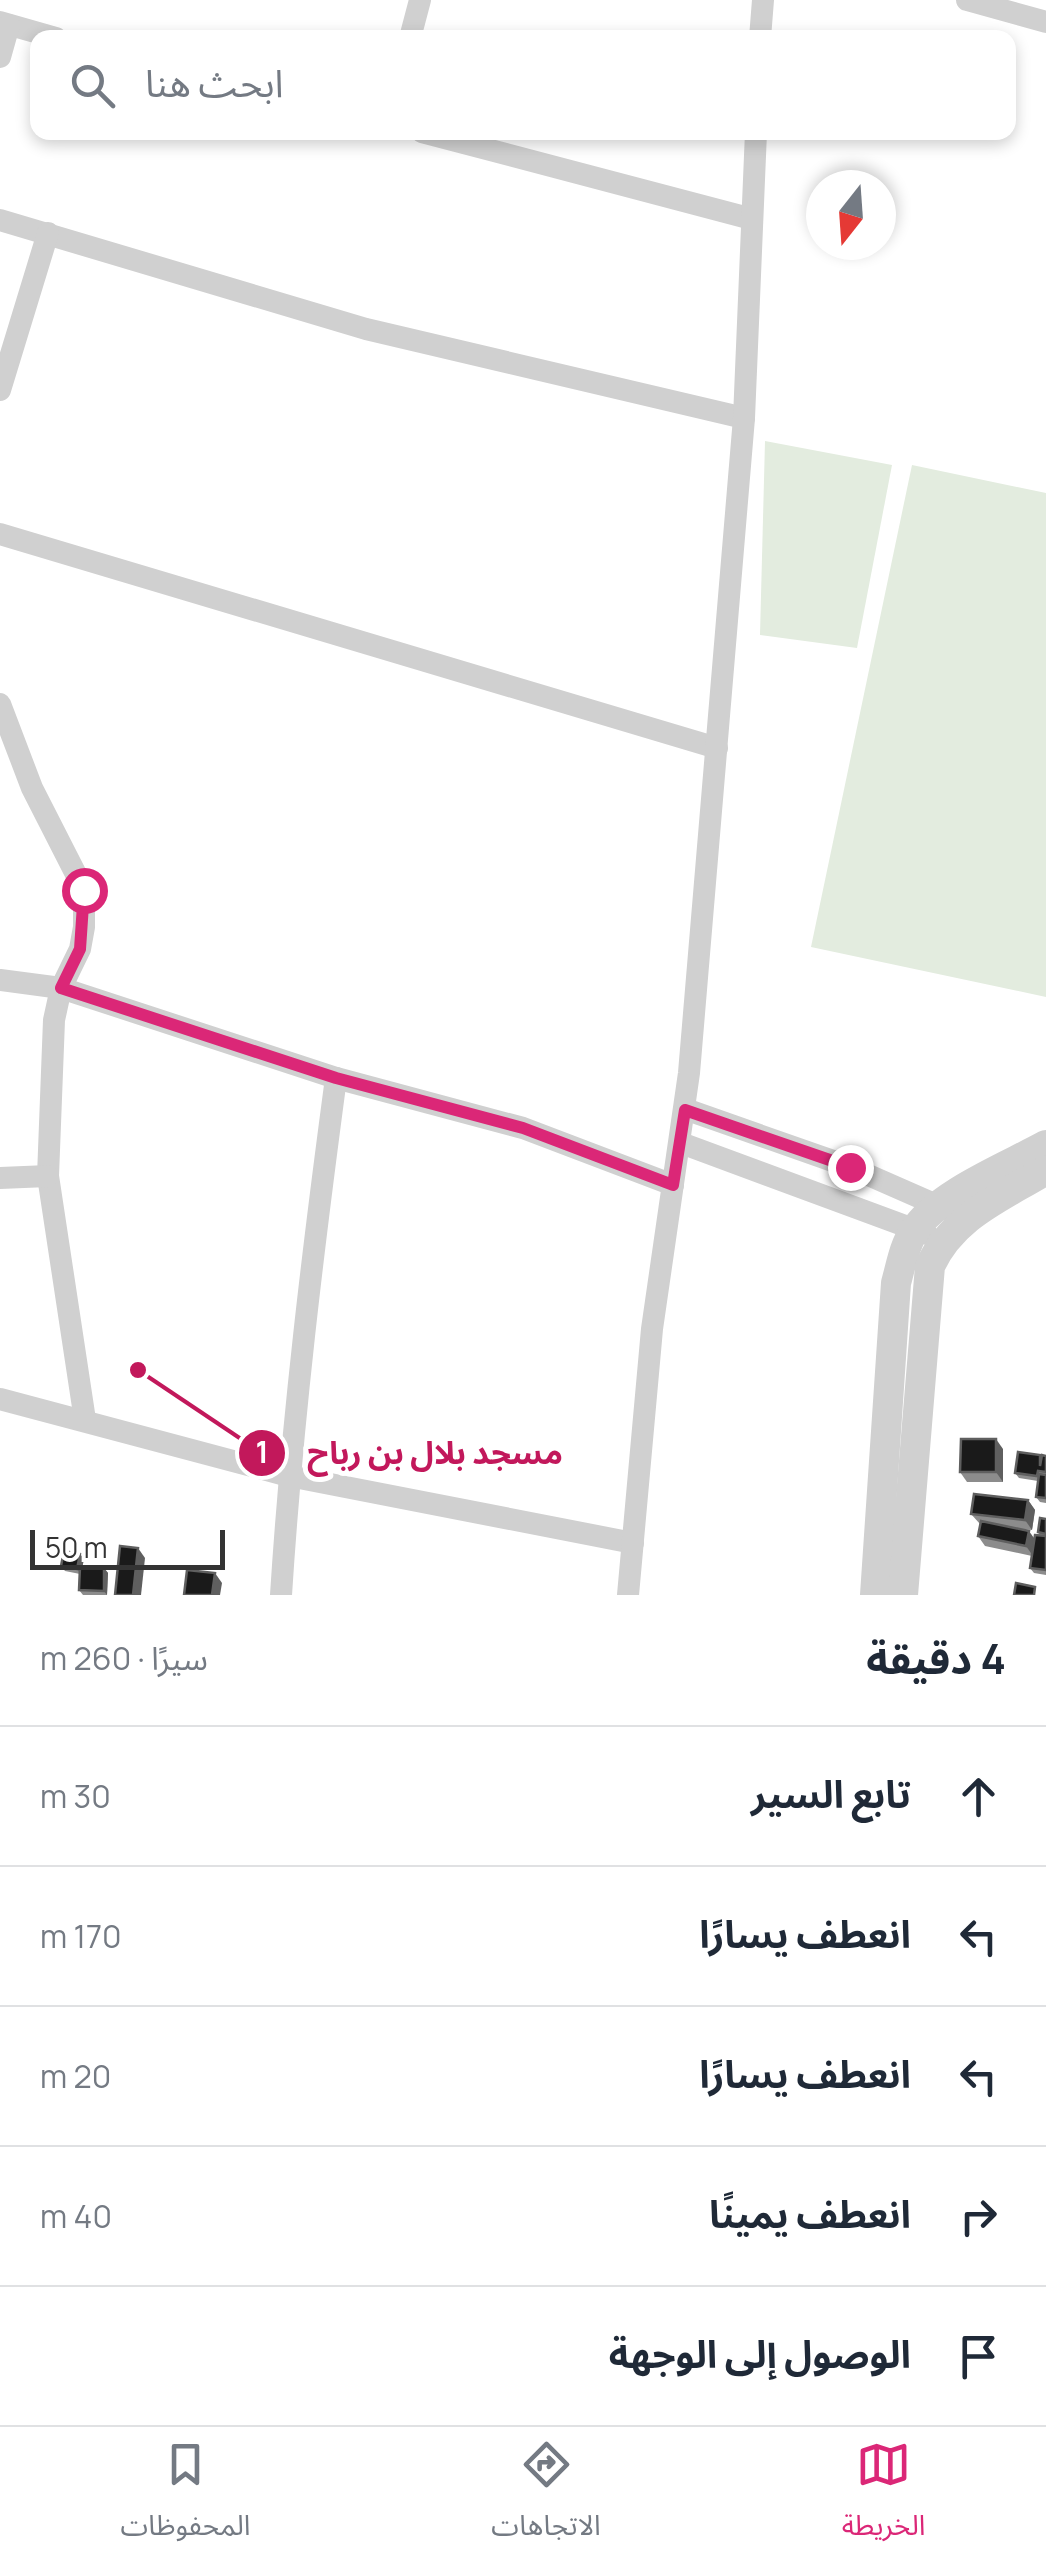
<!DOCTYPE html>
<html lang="ar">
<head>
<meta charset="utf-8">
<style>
  :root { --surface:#fff; --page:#f6f6f7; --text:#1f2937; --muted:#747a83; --line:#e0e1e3; --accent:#db2777 }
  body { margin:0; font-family:Manrope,"Noto Sans Arabic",sans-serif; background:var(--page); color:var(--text); direction:rtl }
  .compass { position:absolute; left:806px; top:170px; width:90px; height:90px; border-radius:50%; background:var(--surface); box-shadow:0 5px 15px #0003; rotate:197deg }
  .scale { position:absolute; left:30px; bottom:25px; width:195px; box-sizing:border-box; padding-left:10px; border:5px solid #333; border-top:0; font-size:28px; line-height:35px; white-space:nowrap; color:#333; -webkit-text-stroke:8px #fff; paint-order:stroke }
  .stop { position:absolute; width:30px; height:30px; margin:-22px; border:8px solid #db2777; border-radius:50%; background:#fff }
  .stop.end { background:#db2777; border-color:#fff; box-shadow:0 2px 10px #0008 }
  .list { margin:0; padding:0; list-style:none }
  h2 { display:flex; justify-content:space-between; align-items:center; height:130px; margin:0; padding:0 40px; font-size:42px }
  h2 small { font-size:32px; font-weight:400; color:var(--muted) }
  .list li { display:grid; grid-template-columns:65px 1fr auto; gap:30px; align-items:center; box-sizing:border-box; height:140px; padding:0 40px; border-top:2px solid var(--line) }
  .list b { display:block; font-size:38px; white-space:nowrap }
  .list em { font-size:32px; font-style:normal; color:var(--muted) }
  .icon { flex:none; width:55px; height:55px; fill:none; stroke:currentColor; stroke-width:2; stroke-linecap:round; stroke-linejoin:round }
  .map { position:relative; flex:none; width:1046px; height:1595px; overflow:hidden; direction:ltr }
  .search { position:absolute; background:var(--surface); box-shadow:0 5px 15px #0003; left:30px; right:30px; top:30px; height:110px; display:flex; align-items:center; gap:25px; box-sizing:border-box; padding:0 35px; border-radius:20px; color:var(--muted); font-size:38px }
  .sheet { height:830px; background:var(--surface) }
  nav { display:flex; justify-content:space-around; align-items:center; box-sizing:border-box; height:140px; border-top:2px solid var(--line); background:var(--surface); font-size:28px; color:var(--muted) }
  nav a { display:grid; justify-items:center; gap:5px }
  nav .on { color:var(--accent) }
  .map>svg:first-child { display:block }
  .green { fill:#e3ecdf }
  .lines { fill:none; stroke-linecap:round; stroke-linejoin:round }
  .minor { stroke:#d0d0d0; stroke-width:22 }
  .tertiary { stroke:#d0d0d0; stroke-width:30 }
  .wall { fill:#8c8c8c }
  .shaded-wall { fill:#5f5f5f }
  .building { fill:#1a1a1a; stroke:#5f5f5f; stroke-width:2.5 }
  .route { stroke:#db2777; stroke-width:12 }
  .leader { fill:none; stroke:#c2185b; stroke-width:4 }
  .callout-dot { fill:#c2185b; stroke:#fff; stroke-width:4 }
  .mark-label { font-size:30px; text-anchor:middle; font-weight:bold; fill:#fff }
  .callout-label { font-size:32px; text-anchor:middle; font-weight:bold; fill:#c2185b; stroke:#fff; stroke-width:10; stroke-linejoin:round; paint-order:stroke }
</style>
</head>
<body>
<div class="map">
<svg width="1046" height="1595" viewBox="0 0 1046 1595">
  <rect width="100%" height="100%" fill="#fff"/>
  <!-- green -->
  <g class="green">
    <path d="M765 441 892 465 857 648 760 635Z"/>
    <path d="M912 465 1046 493V997L811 947Z"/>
  </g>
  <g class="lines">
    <!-- minor -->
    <g class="minor">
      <path d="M967 0 1046 22"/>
      <path d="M0 22 56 38"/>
      <path d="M410 38 420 0"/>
      <path d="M760 38 763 0"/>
      <path d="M0 57 9 25"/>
      <path d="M422 132 752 219"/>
      <path d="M0 220 366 329 744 418"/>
      <path d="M0 390 48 233"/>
      <path d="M0 534 717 748"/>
      <path d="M0 704 32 788 84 890V927L80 949 61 988 336 1078 523 1128 673 1185"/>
      <path d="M0 980 61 988 54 1020 48 1176 85 1420"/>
      <path d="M685 1109 850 1167 948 1210"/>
      <path d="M681 1143 927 1234"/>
      <path d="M0 1178 48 1176"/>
      <path d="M0 1399 289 1476 633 1543"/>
      <path d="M281 1595C292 1422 313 1250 336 1078"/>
      <path d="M628 1595 652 1329 689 1073 744 418 756 132"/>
    </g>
    <!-- tertiary -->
    <g class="tertiary">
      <path d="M875 1595 896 1283C901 1265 904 1246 914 1231 937 1194 1008 1166 1046 1145"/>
      <path d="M903 1595 930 1266C953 1216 1000 1198 1046 1170"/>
    </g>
  </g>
  <!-- wall -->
  <g class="wall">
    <path d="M1003 1449V1482H967L960 1472Z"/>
    <path d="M1046 1456V1503L1040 1502 1036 1497 1038 1481 1019 1478 1015 1473Z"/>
    <path d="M1028 1500 1035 1510 1032 1530 1018 1529 1034 1538 1040 1536 1038 1532 1046 1519V1575L1034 1573 1030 1568 1032 1556 985 1546 978 1536 980 1524 971 1514Z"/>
    <path d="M80 1554 84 1559 82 1567 104 1568 108 1573 107 1595H83L79 1590 80 1574 65 1571 61 1566Z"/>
  </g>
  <!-- shaded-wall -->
  <g class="shaded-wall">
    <path d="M996 1439 1003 1449V1482L996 1472Z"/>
    <path d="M1028 1500 1035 1510 1032 1530 1025 1520Z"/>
    <path d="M1029 1531 1036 1541 1033 1556 1026 1546Z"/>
    <path d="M138 1548 145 1558 141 1595H133Z"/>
    <path d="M80 1554 84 1559 81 1574 77 1569Z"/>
    <path d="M104 1568 108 1573 107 1595 104 1591Z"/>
    <path d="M215 1573 222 1583 220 1595H212Z"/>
  </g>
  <!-- building -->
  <g class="building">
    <path d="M961 1439H996V1472H960Z"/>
    <path d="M1018 1452 1040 1455V1466L1042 1455 1046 1456V1472L1038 1471 1037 1476 1015 1473Z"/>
    <path d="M1039 1474 1046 1475V1498L1036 1497Z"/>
    <path d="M974 1494 1028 1500 1025 1520 971 1514Z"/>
    <path d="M1040 1518 1046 1519V1534L1038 1532Z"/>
    <path d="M981 1521 1029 1531 1026 1546 978 1536Z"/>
    <path d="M1035 1535 1046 1536V1570L1030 1568Z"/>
    <path d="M120 1546 138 1548 133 1595H115Z"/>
    <path d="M64 1551 80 1554 77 1569 61 1566Z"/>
    <path d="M80 1567 104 1568V1591L79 1590Z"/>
    <path d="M187 1570 215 1573 212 1595H184Z"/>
    <path d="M1016 1583 1035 1587 1034 1595H1014Z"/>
  </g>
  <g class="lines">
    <!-- route -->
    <path class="route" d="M84 890 80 949 61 988 336 1078 523 1128 673 1185 685 1110 850 1167"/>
  </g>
  <!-- callouts -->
  <path class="leader" d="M138 1370L262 1453"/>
  <g class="callout-dot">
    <circle cx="138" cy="1370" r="10"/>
    <circle cx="262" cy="1453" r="25"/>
  </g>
  <g class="mark-label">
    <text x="262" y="1463">1</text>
  </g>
  <g class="callout-label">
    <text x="435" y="1464">مسجد بلال بن رباح</text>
  </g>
</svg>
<svg class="compass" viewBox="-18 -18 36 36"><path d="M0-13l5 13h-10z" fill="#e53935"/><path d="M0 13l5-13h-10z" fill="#747a83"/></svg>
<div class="scale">50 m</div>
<div class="stop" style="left:84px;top:890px"></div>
<div class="stop end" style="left:850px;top:1167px"></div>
<div class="search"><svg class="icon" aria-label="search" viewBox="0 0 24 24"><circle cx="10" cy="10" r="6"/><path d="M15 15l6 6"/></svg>ابحث هنا</div>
</div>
<section class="sheet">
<h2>4 دقيقة<small>سيرًا · 260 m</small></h2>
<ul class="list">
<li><svg class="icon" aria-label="ahead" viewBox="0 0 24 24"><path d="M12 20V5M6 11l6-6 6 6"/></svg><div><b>تابع السير</b></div><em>30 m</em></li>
<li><svg class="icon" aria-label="left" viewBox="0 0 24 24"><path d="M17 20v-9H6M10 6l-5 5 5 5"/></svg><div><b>انعطف يسارًا</b></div><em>170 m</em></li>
<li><svg class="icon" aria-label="left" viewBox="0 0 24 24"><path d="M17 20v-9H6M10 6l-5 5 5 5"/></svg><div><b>انعطف يسارًا</b></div><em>20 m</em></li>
<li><svg class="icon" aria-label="right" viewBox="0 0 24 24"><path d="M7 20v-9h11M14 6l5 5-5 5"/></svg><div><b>انعطف يمينًا</b></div><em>40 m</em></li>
<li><svg class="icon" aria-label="arrive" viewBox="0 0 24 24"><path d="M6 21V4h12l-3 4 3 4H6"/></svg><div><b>الوصول إلى الوجهة</b></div></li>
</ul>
</section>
<nav>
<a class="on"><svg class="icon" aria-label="map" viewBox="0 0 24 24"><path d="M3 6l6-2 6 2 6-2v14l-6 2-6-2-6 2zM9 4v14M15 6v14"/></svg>الخريطة</a>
<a><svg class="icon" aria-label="directions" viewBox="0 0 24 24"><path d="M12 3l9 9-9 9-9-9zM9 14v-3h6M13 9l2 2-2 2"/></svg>الاتجاهات</a>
<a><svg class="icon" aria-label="saved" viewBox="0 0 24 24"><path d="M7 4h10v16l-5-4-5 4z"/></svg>المحفوظات</a>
</nav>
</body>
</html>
